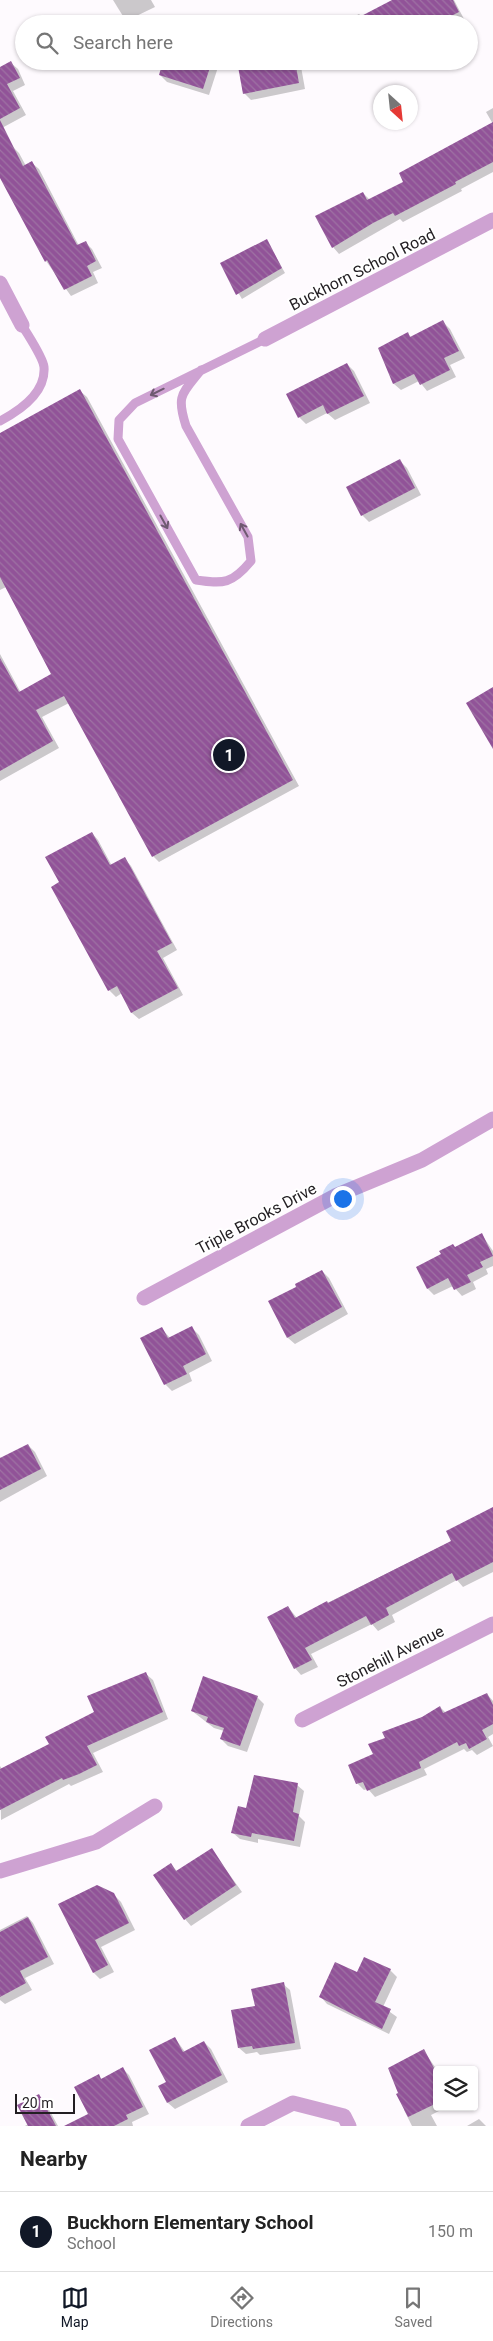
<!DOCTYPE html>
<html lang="en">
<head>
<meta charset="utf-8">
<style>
  :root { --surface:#fff; --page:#f6f6f6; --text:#222; --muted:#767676; --line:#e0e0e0; --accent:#111827 }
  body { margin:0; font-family:Roboto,sans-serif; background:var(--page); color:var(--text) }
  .controls { position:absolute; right:15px; bottom:15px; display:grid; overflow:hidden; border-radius:5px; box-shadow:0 1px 4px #0004 }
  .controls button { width:45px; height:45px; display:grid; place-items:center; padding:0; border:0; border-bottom:1px solid var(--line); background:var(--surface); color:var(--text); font:25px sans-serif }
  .compass { position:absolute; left:373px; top:85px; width:45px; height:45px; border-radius:50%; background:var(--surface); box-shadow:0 1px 4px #0004; rotate:153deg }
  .scale { position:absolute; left:15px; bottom:12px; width:60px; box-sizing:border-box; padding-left:5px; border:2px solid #221e22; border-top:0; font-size:14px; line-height:18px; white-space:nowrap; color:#221e22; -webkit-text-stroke:4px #fff; paint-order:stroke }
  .you { position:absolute; left:342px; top:1198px; width:18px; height:18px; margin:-12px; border:4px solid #fff; border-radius:50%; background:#1a73e8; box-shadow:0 0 0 8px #1a73e833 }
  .badge { display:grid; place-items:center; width:32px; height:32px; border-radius:50%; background:var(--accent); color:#fff; font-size:16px; font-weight:700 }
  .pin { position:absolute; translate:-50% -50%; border:2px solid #fff; box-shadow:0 1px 5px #0006 }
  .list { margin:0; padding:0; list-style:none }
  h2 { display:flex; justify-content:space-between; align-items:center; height:65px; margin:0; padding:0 20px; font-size:21px }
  h2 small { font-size:16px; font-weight:400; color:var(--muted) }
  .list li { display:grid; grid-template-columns:32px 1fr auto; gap:15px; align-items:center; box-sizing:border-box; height:80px; padding:0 20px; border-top:1px solid var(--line) }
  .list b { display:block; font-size:19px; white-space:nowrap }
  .list p { margin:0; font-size:16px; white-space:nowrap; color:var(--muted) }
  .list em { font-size:16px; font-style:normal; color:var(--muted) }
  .icon { flex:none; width:28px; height:28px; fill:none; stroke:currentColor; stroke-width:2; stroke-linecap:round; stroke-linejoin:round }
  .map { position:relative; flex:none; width:493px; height:2126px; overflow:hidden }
  .search { position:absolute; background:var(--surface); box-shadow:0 1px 4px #0004; left:15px; right:15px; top:15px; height:55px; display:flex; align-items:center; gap:12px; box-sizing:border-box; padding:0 18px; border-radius:28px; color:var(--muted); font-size:19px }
  .sheet { height:145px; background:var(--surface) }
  nav { display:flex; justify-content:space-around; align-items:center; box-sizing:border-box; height:70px; border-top:1px solid var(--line); background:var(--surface); font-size:14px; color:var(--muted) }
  nav a { display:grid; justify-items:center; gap:2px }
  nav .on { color:var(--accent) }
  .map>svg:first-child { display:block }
  .shadow { fill:#0003 }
  .building { fill:url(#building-back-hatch) }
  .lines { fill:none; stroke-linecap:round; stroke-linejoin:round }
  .service { stroke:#cea2d2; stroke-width:9 }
  .minor { stroke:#cea2d2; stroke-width:15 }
  .oneway { stroke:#6f5971 }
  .labels { text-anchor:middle; stroke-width:4; stroke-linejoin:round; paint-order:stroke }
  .street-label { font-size:16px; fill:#221e22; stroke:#fff }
</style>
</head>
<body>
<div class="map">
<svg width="493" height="2126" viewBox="0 0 493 2126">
  <defs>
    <pattern id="building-back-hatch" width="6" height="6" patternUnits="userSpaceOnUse" patternTransform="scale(1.25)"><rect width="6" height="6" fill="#915398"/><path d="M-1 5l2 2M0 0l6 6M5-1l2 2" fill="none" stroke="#9e72a3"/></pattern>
  </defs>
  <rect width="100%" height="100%" fill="#fefafe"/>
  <!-- shadow -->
  <g class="shadow">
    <path d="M113 0H151L155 7 126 21Z"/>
    <path d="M395 0H454L464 19 454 24H340L359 14 362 17Z"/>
    <path d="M165 61H220L209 95 167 82 160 75Z"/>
    <path d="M238 61H300L305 89 251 100 244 93Z"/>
    <path d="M331 61H350L337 68Z"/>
    <path d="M11 63 18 69 25 85 13 91 26 115 0 129V68Z"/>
    <path d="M493 108V172L461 189 462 191 403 222 400 219 339 254 333 247 363 193 370 200 405 182 493 124 486 112Z"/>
    <path d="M13 147 19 153 26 166 32 163 39 169 79 246 85 242 92 249 102 268 93 272 98 283 71 296 46 261 0 176V153Z"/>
    <path d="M267 241 285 273 242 299 221 264Z"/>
    <path d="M443 322 450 329 465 358 450 365 456 377 427 391 419 381 401 390 394 384 379 348 408 334 412 338Z"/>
    <path d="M347 364 354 371 370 403 335 420 327 413 306 424 299 417Z"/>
    <path d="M80 391 87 397 299 786 159 862 153 856 69 703 42 717 59 748 0 781V654L21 693 52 675 6 587 0 590V434Z"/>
    <path d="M400 461 407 468 421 495 369 522 362 515Z"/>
    <path d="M92 833 98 840 112 866 125 859 131 866 177 950 163 958 183 995 139 1019 132 1013 122 993 116 997 109 990 60 883Z"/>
    <path d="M482 1235 493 1251V1266L486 1269 488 1274 473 1282 476 1289 462 1296 453 1286 434 1295 428 1289 417 1268Z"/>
    <path d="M322 1271 329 1278 348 1314 295 1344 288 1338 270 1302 298 1288Z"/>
    <path d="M192 1328 199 1335 212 1361 189 1373 192 1381 172 1391 165 1384 142 1339 162 1329 171 1339Z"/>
    <path d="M28 1445 35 1452 47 1476 0 1502V1457L1 1459Z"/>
    <path d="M493 1511V1572L463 1587 457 1580 392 1615 395 1622 378 1631 372 1624 311 1654 318 1667 301 1675 295 1668 288 1607 297 1618 452 1541Z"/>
    <path d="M146 1674 153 1680 168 1719 93 1753 103 1772 71 1786 69 1784 1 1820 0 1766 2 1769 50 1744Z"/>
    <path d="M487 1694 493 1701V1734L488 1737 493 1746 477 1755 472 1750 467 1752 464 1749 424 1769 427 1775 375 1797 368 1789 364 1790 357 1783 386 1738 440 1707 446 1713Z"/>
    <path d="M257 1697 264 1704 247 1752 228 1746 221 1739 224 1731 214 1728 192 1711Z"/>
    <path d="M297 1785 304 1791 299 1816 305 1822 300 1847 258 1839V1843L240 1839 233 1833 247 1809Z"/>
    <path d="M212 1850 242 1892 191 1926 185 1919 171 1865 178 1872Z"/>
    <path d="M113 1894 121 1902 135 1930 101 1947 114 1972 100 1979 94 1973 59 1905Z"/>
    <path d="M27 1916 33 1923 54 1964 25 1978 32 1990 5 2004 0 2000V1930Z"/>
    <path d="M365 1958 390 1970 397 1977 383 2007 397 2017 389 2034 327 2004 321 1997 358 1974Z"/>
    <path d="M283 1984 290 1990 301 2049 260 2055 257 2052 246 2054 239 2048 256 2007Z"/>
    <path d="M175 2038 185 2052 204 2042 211 2049 228 2082 175 2109 168 2103 160 2087 167 2083Z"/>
    <path d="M424 2051 437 2070V2107H447L431 2115 437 2126H412L404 2110Z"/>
    <path d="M457 2066 461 2070H449Z"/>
    <path d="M123 2069 129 2075 149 2114 132 2122 133 2126H67L89 2115 98 2076 102 2079Z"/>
    <path d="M39 2095 45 2102 58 2126H25L28 2124Z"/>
    <path d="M479 2119 486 2126H467Z"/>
  </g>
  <!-- building -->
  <g class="building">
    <path d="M392 0H453L459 12 435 24H346Z"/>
    <path d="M11 61 20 78 7 84 20 108 0 119V67Z"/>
    <path d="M163 61H212L203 89 159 75Z"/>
    <path d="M237 61H295L299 83 243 94Z"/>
    <path d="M0 120 23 166 32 161 77 245 86 241 96 261 87 266 92 276 64 290 47 260 45 262 0 178Z"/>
    <path d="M493 122V162L455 182 456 184 395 216 393 213 373 223 332 248 315 216 363 192 367 200 403 182 399 173Z"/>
    <path d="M267 239 282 268 236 295 220 263Z"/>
    <path d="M443 320 459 351 444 358 450 370 420 385 414 374 393 384 378 348 408 332 410 337Z"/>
    <path d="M347 363 364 396 327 414 323 405 298 418 286 394Z"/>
    <path d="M80 389 293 780 152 857 64 696 36 710 53 741 0 771V658L19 692 51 674 0 577V433Z"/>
    <path d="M400 459 415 488 361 516 346 487Z"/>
    <path d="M493 687V749L466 703Z"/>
    <path d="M92 832 110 865 125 857 172 943 157 951 178 988 131 1013 117 986 108 991 51 887 59 882 45 857Z"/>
    <path d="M482 1233 493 1256 480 1262 483 1267 467 1275 471 1282 454 1290 448 1278 427 1289 416 1267 441 1254 439 1251 453 1244 455 1247Z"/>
    <path d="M322 1270 342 1307 287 1338 268 1301 296 1287 295 1284Z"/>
    <path d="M192 1326 206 1354 183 1366 187 1374 164 1385 140 1338 162 1327 168 1338Z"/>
    <path d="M28 1444 41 1469 0 1490V1458Z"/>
    <path d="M493 1507V1562L456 1581 452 1573 386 1608 389 1615 371 1625 366 1616 305 1648 312 1660 294 1669 267 1617 288 1606 295 1618 327 1601 328 1603 451 1541 446 1531Z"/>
    <path d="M146 1672 163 1712 87 1746 97 1765 79 1774 63 1780 62 1778 0 1810V1769L49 1744 45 1737 94 1712 87 1696Z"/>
    <path d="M203 1676 258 1696 240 1746 220 1739 224 1728 206 1722 208 1717 191 1711Z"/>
    <path d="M487 1693 493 1705V1724L482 1730 487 1739 469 1749 466 1743 459 1746 457 1742 419 1762 421 1768 367 1791 363 1782 356 1784 348 1765 373 1754 368 1744 385 1738 382 1732 422 1717 440 1706 443 1713Z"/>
    <path d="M254 1775 298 1783 293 1812 299 1814 294 1841 252 1833 251 1837 231 1833 238 1806 246 1808Z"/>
    <path d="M212 1848 236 1885 184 1920 153 1875 171 1863 176 1871Z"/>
    <path d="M97 1885 114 1893 129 1923 95 1940 108 1965 93 1973 58 1904Z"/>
    <path d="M28 1917 48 1957 20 1971 26 1983 0 1997V1932Z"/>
    <path d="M364 1957 391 1969 375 2002 391 2009 382 2029 319 1997 335 1962 357 1972Z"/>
    <path d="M284 1982 295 2043 253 2049 252 2046 238 2048 231 2010 255 2006 251 1989Z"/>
    <path d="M175 2037 183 2052 204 2041 222 2075 167 2103 158 2086 166 2082 149 2050Z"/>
    <path d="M424 2049 437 2074V2103L408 2117 396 2094 398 2093 388 2068Z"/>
    <path d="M123 2067 143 2107 126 2115 128 2119 114 2126H64L88 2114 74 2087 99 2074 101 2079Z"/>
    <path d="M39 2094 56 2126H28L17 2105Z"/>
  </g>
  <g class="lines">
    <!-- service -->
    <g class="service">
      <path d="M201 370C182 394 176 395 186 426L248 537 251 561C232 584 224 584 196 580L118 439 119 420 135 403 265 339"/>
      <path d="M0 421C21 410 46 393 44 367 43 357 27 334 22 325"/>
    </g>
    <!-- minor -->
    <g class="minor">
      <path d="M0 283 22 325"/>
      <path d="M265 339 493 220"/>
      <path d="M144 1298 335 1196 422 1160 493 1119"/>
      <path d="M302 1720 493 1624"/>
      <path d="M0 1871 96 1842 155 1806"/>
      <path d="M248 2126 293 2103 344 2116 349 2126"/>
    </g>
  </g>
  <!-- one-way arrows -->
  <defs><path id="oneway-shaft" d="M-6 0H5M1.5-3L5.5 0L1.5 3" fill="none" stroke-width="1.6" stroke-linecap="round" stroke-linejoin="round" transform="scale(1.25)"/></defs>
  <g class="oneway">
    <use href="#oneway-shaft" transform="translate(157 392) rotate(154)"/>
    <use href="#oneway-shaft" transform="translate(164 522) rotate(61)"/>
    <use href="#oneway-shaft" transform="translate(244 530) rotate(-119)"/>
  </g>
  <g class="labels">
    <!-- street labels -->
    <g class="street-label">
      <text transform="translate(362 269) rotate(-27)" y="6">Buckhorn School Road</text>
      <text transform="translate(256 1218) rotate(-28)" y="6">Triple Brooks Drive</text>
      <text transform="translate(390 1656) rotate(-27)" y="6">Stonehill Avenue</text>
    </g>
  </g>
</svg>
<div class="controls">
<button><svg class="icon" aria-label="layers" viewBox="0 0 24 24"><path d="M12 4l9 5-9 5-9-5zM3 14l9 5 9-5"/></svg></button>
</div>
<svg class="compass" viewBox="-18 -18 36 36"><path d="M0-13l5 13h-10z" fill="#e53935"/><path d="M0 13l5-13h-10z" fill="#767676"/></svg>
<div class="scale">20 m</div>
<div class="you"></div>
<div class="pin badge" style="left:229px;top:755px">1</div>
<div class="search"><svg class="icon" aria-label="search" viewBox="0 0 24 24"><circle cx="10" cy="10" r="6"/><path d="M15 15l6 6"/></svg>Search here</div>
</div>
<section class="sheet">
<h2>Nearby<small></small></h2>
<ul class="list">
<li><span class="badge">1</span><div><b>Buckhorn Elementary School</b><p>School</p></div><em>150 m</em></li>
</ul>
</section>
<nav>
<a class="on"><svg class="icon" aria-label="map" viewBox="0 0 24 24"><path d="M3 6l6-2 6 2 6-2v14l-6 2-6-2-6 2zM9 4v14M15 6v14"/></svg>Map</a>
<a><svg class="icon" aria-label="directions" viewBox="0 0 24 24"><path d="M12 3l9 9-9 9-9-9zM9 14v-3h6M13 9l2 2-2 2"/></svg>Directions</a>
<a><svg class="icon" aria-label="saved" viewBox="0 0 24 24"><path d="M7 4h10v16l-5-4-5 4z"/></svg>Saved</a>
</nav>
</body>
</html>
